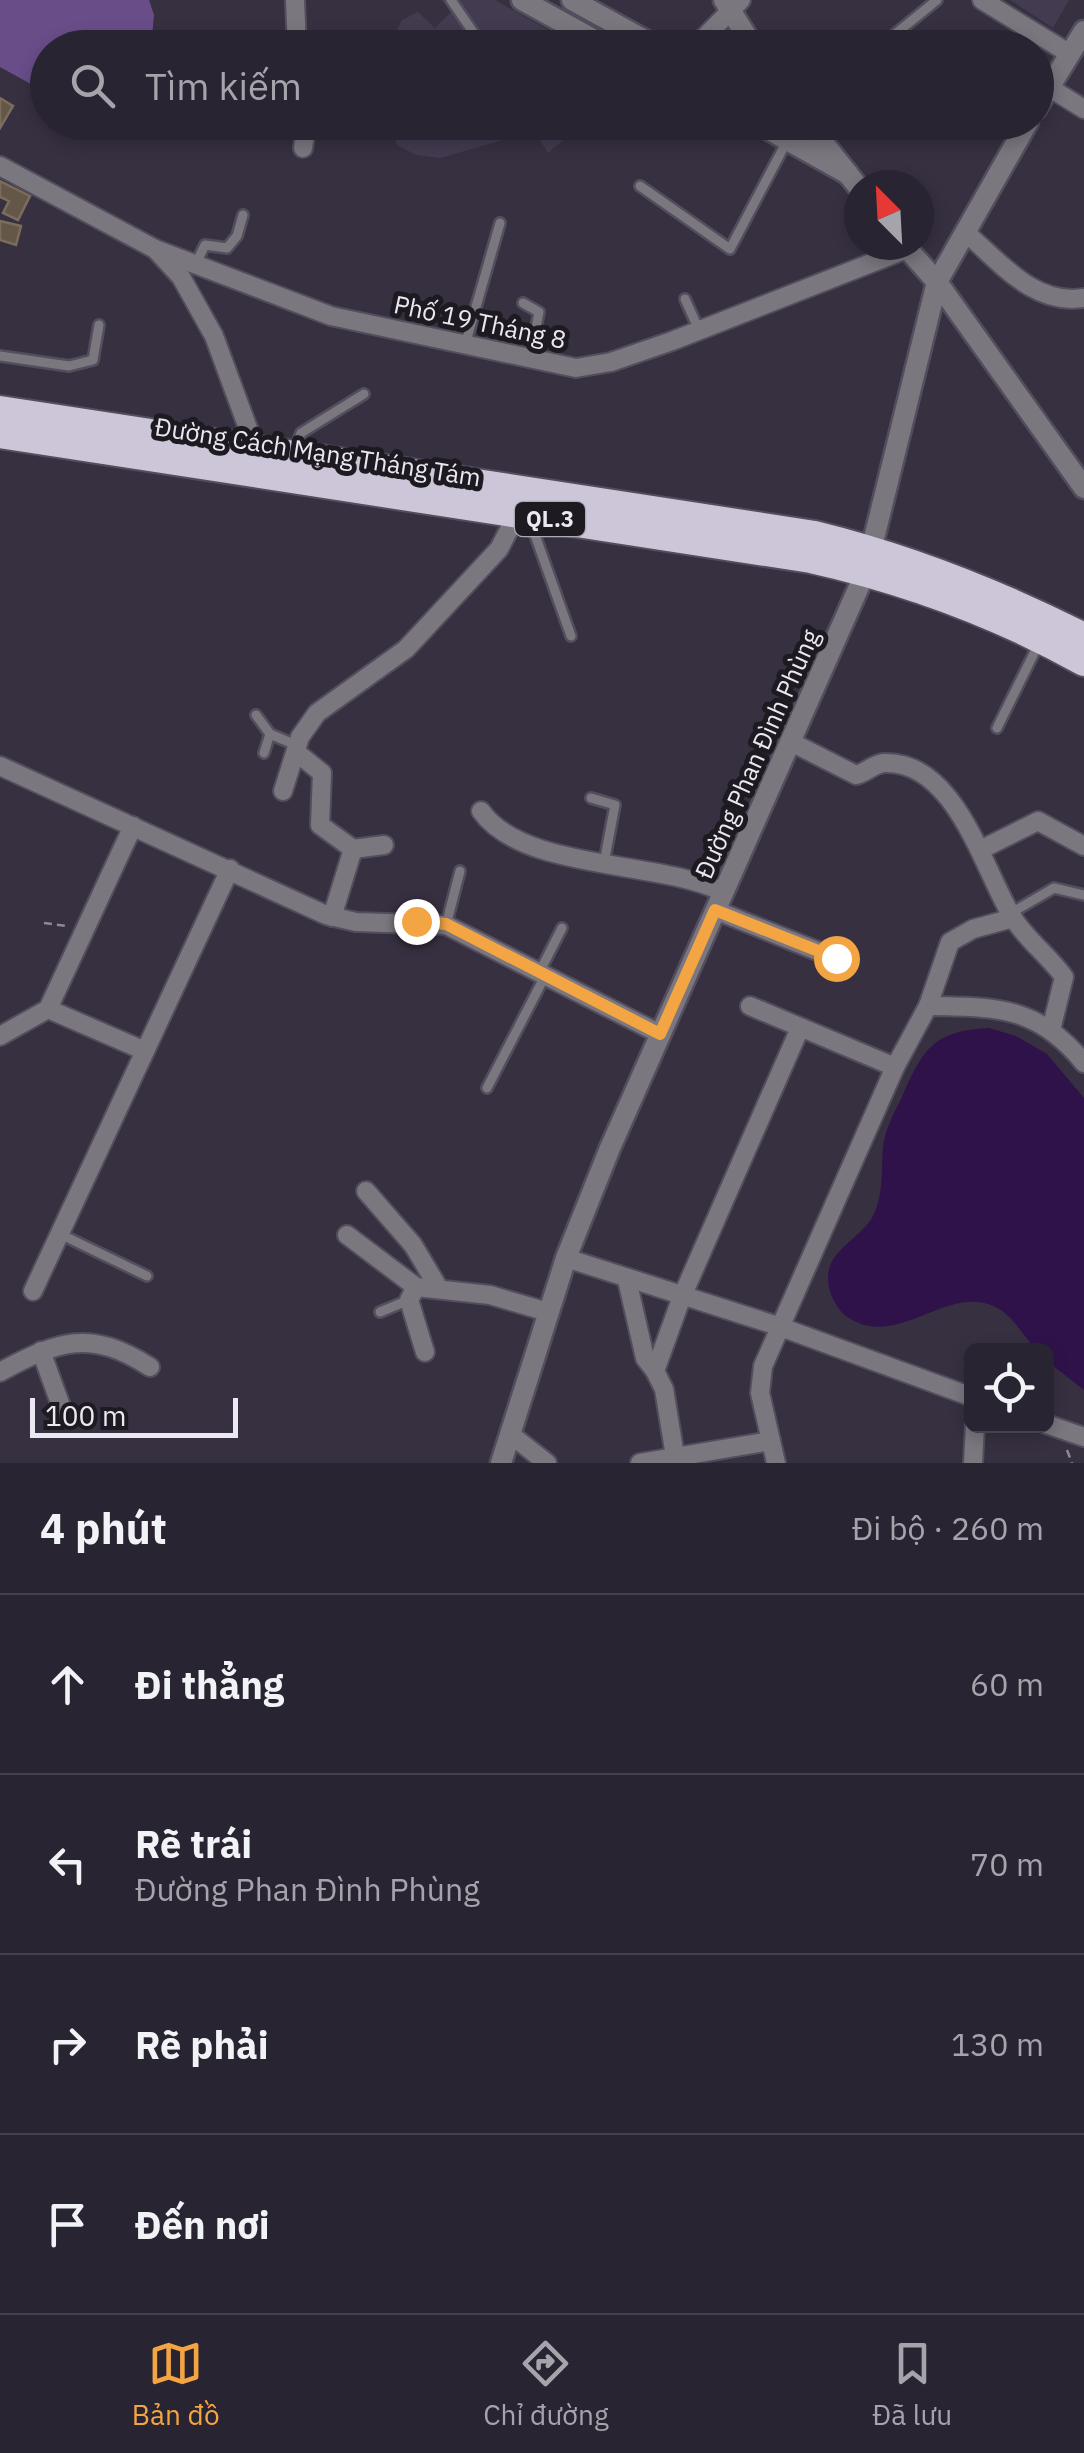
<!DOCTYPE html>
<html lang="vi">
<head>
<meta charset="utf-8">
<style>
  :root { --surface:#292431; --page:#35303d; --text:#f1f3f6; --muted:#a5a4ab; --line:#45414d; --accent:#f3a443 }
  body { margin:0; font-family:"IBM Plex Sans",sans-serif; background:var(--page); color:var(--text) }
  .controls { position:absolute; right:30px; bottom:30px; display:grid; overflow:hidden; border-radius:15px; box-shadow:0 5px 15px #0003 }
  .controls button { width:90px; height:90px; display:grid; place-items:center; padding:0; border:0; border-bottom:2px solid var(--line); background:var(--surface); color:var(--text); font:50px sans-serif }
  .compass { position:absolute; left:844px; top:170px; width:90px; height:90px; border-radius:50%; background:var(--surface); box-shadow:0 5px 15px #0003; rotate:336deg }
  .scale { position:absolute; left:30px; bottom:25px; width:208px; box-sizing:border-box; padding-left:10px; border:5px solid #ece8f2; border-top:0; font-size:28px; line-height:35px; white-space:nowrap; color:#ece8f2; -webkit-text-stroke:8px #1d1a21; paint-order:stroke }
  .stop { position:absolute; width:30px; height:30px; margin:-22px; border:8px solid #f3a443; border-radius:50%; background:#fff }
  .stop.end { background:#f3a443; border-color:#fff; box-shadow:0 2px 10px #0008 }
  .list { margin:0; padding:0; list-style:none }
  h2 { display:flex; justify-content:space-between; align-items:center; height:130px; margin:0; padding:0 40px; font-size:42px }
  h2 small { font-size:32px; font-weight:400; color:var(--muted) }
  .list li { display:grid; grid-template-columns:65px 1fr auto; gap:30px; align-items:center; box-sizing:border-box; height:180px; padding:0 40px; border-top:2px solid var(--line) }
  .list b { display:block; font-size:38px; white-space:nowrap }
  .list p { margin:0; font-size:32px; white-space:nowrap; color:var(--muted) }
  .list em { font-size:32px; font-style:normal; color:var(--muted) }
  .icon { flex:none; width:55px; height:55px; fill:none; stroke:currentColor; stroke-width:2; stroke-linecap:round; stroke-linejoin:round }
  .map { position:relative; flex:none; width:1084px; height:1463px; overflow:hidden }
  .search { position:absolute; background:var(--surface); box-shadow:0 5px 15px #0003; left:30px; right:30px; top:30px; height:110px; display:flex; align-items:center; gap:25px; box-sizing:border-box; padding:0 35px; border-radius:55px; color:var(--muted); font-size:38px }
  .sheet { height:850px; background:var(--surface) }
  nav { display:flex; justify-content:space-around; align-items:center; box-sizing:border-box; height:140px; border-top:2px solid var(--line); background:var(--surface); font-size:28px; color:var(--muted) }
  nav a { display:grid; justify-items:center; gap:5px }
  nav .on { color:var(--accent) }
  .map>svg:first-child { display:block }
  .built { fill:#433b50 }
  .green { fill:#694d89 }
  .water { fill:#30124b }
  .building { fill:#655748; stroke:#7b6c5d; stroke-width:2.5 }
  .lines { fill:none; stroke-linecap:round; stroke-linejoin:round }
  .service-casing { stroke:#544d5d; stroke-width:14 }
  .minor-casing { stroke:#544d5d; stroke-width:22 }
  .tertiary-casing { stroke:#544d5d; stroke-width:25 }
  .trunk-casing { stroke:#544d5d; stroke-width:32 }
  .path { stroke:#8d8895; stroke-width:2.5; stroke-dasharray:8 5; stroke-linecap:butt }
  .service { stroke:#7a777f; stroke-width:9 }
  .minor { stroke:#7a777f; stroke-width:18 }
  .tertiary { stroke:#7a777f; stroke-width:20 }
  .trunk { stroke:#cdc5d8; stroke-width:28 }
  .route { stroke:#f3a443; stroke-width:12 }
  .labels { text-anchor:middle; stroke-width:10; stroke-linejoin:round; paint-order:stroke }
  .shield { fill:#1d1a21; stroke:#aeaab3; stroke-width:2.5 }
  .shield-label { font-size:22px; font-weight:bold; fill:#ece8f2 }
  .street-label { font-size:25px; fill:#ece8f2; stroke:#1d1a21 }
</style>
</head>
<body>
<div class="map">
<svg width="1084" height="1463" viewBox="0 0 1084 1463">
  <rect width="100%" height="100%" fill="#373041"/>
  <!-- built -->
  <g class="built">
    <path d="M441 0H495L578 47 387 48 402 20 418 12 435 28 452 11Z"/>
    <path d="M1010 0H1069L1053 28Z"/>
    <path d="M387 123H583L548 153 534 131 440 158 416 155 397 145Z"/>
  </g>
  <!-- green -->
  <path class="green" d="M0 0H149L154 15 151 47 48 48 47 93 0 67Z"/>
  <!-- water -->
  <path class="water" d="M989 1028 1016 1036 1047 1054 1084 1098V1390L1047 1361 1046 1350H1036C1025 1337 1015 1320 1001 1310 951 1278 900 1351 849 1318 837 1311 828 1292 828 1279 827 1249 863 1238 874 1214 884 1191 881 1171 883 1147 885 1129 894 1113 902 1097 923 1049 933 1031 989 1028Z"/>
  <!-- building -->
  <g class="building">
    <path d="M0 98 13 106 0 128Z"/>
    <path d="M0 181 30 196 18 220 3 213 9 201 0 197Z"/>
    <path d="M0 221 21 226 16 245 0 240Z"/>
  </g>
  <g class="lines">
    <defs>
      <g id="service">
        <path d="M451 0 484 48"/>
        <path d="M878 48 937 0"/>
        <path d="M640 186 730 249 787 141"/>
        <path d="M195 265 205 245 227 248 237 236 243 215"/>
        <path d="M685 299 699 330"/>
        <path d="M523 303 539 312 530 358"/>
        <path d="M465 345 500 223"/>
        <path d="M0 356 69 366 93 360 99 325"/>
        <path d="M295 449 301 433 364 394"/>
        <path d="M530 521 571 636"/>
        <path d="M256 715 270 734 296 745"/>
        <path d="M997 728 1040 641"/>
        <path d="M264 753 270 734"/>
        <path d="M591 798 615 805 604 863"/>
        <path d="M1011 913 1054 888 1084 895"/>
        <path d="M446 925 460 871"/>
        <path d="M539 973 562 928"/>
        <path d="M487 1088 545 976"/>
        <path d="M60 1234 147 1276"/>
        <path d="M380 1312 409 1300"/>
      </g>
      <g id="minor">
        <path d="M295 0 297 48"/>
        <path d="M982 0 1070 54"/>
        <path d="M694 48 741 0"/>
        <path d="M1050 88 1084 109"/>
        <path d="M303 148 307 122"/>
        <path d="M0 166 155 249 181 277 214 336 259 458"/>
        <path d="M965 232C1000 262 1034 306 1084 298"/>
        <path d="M155 249 331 316 576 368 611 362 672 341 907 249"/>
        <path d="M791 742 856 775C866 773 873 764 884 763 956 760 984 872 1013 918 1027 940 1049 956 1064 977L1051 1030"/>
        <path d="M296 752 322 773 320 825 353 849 332 917"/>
        <path d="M0 766 326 915 356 922 446 925 660 1034"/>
        <path d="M283 791 300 737 317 713 406 649 499 549 517 514"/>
        <path d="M481 811C523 871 659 860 723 892"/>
        <path d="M353 849 384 845"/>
        <path d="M980 850 1038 821 1084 846"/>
        <path d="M715 910 835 958"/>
        <path d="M750 1006 895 1067"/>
        <path d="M928 1006 950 942 973 929 1013 918"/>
        <path d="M48 1009 145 1051"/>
        <path d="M0 1036 48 1009 133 826"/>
        <path d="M366 1191 413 1245 438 1287"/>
        <path d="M347 1235 416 1287 490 1295 548 1312"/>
        <path d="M566 1258 778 1326 972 1397"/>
        <path d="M627 1280 645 1358 655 1371"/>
        <path d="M416 1287 409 1300 425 1352"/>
        <path d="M33 1291 230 869"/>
        <path d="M41 1351 61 1406"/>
        <path d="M0 1372C59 1340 91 1329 150 1367"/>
        <path d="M1046 1424 1084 1437"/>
        <path d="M510 1434 547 1463"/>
        <path d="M675 1456 664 1389 655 1371 681 1299 800 1028"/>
        <path d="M640 1463 771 1441"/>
        <path d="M776 1463 760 1393 763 1366 895 1067 928 1006C997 1007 1038 1006 1084 1063"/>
        <path d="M973 1463 975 1426"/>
      </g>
      <g id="tertiary">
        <path d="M522 0 609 48"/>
        <path d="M572 0 659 48"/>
        <path d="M724 0 754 48"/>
        <path d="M1036 109 1084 31"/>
        <path d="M755 122 848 174"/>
        <path d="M807 122 859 188"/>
        <path d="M904 245 937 282 1084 488"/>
        <path d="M501 1463 566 1258 610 1148 866 571 937 282 1028 122"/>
      </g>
      <g id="trunk">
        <path d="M0 410 815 535C908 558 999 594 1084 637"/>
        <path d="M0 434 811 559C905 580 1000 615 1084 662"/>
      </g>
    </defs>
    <!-- service casing -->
    <use href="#service" class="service-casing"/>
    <!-- minor casing -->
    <use href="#minor" class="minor-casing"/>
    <!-- tertiary casing -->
    <use href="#tertiary" class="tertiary-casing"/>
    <!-- trunk casing -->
    <use href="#trunk" class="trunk-casing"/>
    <!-- path -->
    <g class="path">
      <path d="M44 923 67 926"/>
      <path d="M1067 1450 1072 1463"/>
    </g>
    <!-- service -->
    <use href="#service" class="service"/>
    <!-- minor -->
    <use href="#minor" class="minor"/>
    <!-- tertiary -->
    <use href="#tertiary" class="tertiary"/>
    <!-- trunk -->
    <use href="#trunk" class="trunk"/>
  </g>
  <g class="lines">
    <!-- route -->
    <path class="route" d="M416 921 446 924 660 1034 715 910 836 958"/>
  </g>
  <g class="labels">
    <!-- shield labels -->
    <rect class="shield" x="515" y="502" width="70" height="34" rx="8"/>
    <g class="shield-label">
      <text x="550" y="527">QL.3</text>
    </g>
    <!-- street labels -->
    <g class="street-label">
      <text transform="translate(480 322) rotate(12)" y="9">Phố 19 Tháng 8</text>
      <text transform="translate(318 452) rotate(9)" y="9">Đường Cách Mạng Tháng Tám</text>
      <text transform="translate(757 754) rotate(-66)" y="9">Đường Phan Đình Phùng</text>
    </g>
  </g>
</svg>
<div class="controls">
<button><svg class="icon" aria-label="locate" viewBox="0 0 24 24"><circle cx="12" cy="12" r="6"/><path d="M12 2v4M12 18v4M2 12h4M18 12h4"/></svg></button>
</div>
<svg class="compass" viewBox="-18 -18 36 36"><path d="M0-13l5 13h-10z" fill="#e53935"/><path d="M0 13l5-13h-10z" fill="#a5a4ab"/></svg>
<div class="scale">100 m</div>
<div class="stop" style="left:836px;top:958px"></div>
<div class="stop end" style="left:416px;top:921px"></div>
<div class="search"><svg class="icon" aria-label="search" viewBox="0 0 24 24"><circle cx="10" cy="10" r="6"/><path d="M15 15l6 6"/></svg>Tìm kiếm</div>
</div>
<section class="sheet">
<h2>4 phút<small>Đi bộ · 260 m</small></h2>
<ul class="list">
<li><svg class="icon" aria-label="ahead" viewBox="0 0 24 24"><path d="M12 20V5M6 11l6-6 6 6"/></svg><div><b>Đi thẳng</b></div><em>60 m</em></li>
<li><svg class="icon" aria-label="left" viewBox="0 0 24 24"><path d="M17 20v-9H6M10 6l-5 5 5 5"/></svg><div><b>Rẽ trái</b><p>Đường Phan Đình Phùng</p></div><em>70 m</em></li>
<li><svg class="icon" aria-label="right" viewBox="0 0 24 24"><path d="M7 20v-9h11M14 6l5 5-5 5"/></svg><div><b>Rẽ phải</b></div><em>130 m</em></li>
<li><svg class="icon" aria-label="arrive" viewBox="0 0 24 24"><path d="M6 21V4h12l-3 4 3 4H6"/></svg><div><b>Đến nơi</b></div></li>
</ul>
</section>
<nav>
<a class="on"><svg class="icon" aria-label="map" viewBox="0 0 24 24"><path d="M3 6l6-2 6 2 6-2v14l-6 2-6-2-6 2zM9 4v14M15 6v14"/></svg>Bản đồ</a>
<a><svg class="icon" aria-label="directions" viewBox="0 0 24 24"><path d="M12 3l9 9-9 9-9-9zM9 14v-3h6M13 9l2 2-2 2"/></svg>Chỉ đường</a>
<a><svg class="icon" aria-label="saved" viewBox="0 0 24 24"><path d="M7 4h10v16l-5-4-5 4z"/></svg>Đã lưu</a>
</nav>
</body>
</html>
